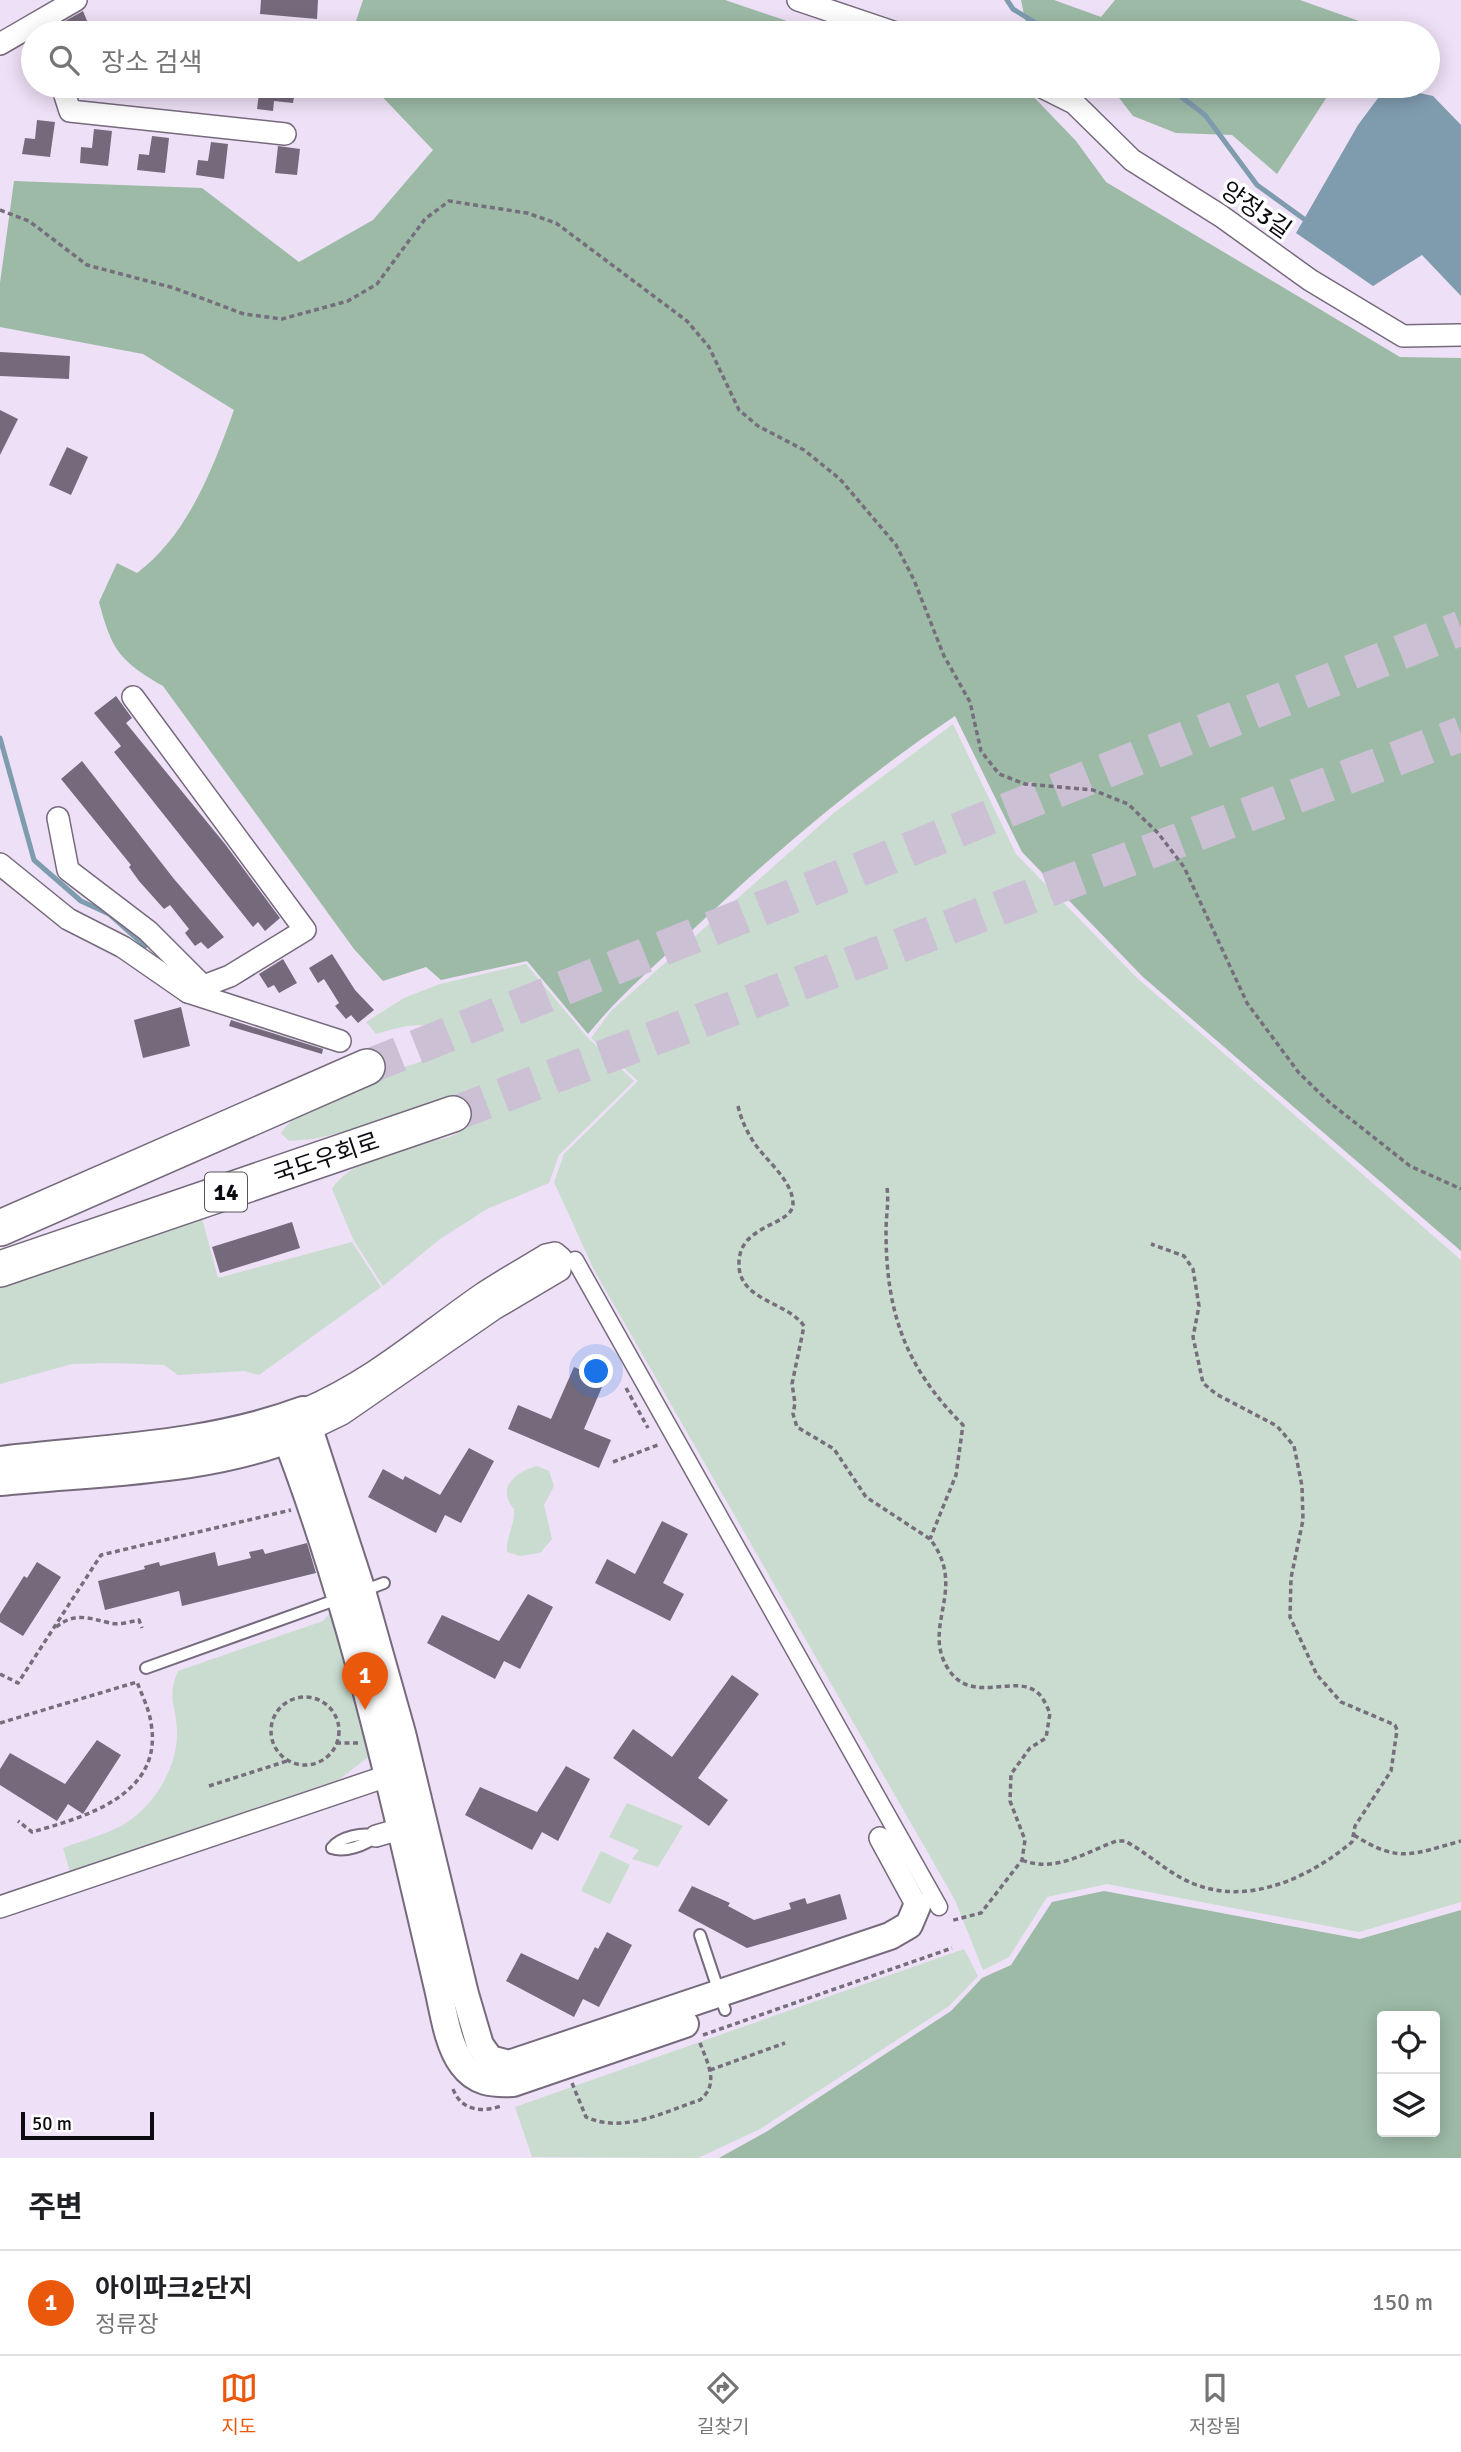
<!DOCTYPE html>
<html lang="ko">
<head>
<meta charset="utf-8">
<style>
  :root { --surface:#fff; --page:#f2f2f2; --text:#202124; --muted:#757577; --line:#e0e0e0; --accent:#ea580c }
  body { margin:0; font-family:Signika,"Noto Sans KR",sans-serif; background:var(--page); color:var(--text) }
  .controls { position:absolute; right:21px; bottom:21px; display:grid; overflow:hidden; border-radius:7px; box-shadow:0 4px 18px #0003 }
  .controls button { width:63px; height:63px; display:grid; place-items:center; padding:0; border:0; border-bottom:2px solid var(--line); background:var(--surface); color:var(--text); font:35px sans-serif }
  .scale { position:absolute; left:21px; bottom:18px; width:133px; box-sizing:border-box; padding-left:7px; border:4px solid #0e0a11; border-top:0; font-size:19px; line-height:24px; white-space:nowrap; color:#0e0a11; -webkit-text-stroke:5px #fff; paint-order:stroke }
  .you { position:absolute; left:597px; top:1372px; width:24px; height:24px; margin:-18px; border:5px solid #fff; border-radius:50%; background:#1a73e8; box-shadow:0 0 0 10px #1a73e833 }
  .badge { display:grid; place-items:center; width:46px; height:46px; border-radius:50%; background:var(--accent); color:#fff; font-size:23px; font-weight:700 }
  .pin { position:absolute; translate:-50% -58px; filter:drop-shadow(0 2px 4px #0008) }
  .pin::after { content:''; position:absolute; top:37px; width:24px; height:21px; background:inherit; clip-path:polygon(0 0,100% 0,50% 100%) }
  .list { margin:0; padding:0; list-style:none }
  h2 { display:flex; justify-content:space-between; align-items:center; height:91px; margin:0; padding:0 28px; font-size:30px }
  h2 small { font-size:23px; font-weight:400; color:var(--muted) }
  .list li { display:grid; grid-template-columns:46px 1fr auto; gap:21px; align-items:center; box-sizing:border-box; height:105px; padding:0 28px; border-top:2px solid var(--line) }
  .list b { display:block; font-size:26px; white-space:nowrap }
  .list p { margin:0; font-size:23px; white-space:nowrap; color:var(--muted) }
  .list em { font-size:23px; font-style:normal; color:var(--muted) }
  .icon { flex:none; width:38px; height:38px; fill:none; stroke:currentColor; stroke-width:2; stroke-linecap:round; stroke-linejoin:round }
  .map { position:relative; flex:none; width:1461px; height:2158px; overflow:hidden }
  .search { position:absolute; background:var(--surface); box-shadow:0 4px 18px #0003; left:21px; right:21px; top:21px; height:77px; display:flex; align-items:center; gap:18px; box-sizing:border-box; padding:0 24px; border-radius:38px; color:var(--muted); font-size:26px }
  .sheet { height:196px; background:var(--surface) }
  nav { display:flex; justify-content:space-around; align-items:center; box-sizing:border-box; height:98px; border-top:2px solid var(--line); background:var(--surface); font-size:19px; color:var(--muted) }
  nav a { display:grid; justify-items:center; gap:4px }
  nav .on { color:var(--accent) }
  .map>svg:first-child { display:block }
  .green { fill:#c9dccf }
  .forest { fill:#9cbaa6; fill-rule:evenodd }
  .water { fill:#7f9caf }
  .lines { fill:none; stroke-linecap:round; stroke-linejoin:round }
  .stream { stroke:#7f9caf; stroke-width:5 }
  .building { fill:#75697c }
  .trunk-tunnel { stroke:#ccc0d4; stroke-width:35; stroke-dasharray:35 18; stroke-linecap:butt }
  .service-casing { stroke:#766a7d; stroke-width:14 }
  .pedestrian-casing { stroke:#766a7d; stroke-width:19 }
  .minor-casing { stroke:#766a7d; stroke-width:24 }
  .tertiary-casing { stroke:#766a7d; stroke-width:30 }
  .trunk-casing { stroke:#766a7d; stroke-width:38 }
  .path { stroke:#766e7c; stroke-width:3.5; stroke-dasharray:5 3.5; stroke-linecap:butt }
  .service { stroke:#fff; stroke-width:10 }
  .pedestrian { stroke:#fff; stroke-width:16 }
  .minor { stroke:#fff; stroke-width:21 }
  .tertiary { stroke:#fff; stroke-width:26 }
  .trunk { stroke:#fff; stroke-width:35 }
  .labels { text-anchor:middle; stroke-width:7; stroke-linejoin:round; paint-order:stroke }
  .shield { fill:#fff; stroke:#565458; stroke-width:2 }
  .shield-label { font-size:23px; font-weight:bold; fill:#0e0a11 }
  .street-label { font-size:24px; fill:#0e0a11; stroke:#fff }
</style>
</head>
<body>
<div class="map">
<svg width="1461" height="2158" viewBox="0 0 1461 2158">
  <rect width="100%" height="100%" fill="#eee0f6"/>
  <!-- green -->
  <g class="green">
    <path d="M953 724 1016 854 1136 977 1461 1260V1902L1359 1932 1107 1884 1047 1897 1009 1957 983 1970 955 1900 594 1270 554 1182 564 1154 638 1081 591 1038 611 1011 835 812Z"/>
    <path d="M526 964 587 1037 634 1081 559 1155 549 1183 487 1209 440 1239 383 1286 353 1239 332 1189C346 1165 393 1151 419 1144 442 1138 458 1140 472 1119L465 1105 313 1139 289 1141 281 1133C303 1101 352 1083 389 1072 405 1066 426 1063 438 1050 442 1045 443 1039 443 1034 423 1018 399 1028 376 1034L366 1022 404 998 440 984Z"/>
    <path d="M202 1218 218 1278 352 1242 381 1287 259 1375 244 1371 178 1375 164 1365 113 1363 72 1364 0 1384V1285Z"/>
    <path d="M537 1466 549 1471 554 1486 544 1505 552 1539 540 1553 520 1556 507 1552C506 1536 515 1526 514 1509 496 1488 515 1472 537 1466Z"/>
    <path d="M332 1611 372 1745 368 1757 340 1779 70 1872 63 1848C81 1841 101 1836 119 1827 151 1811 177 1770 177 1734 177 1706 166 1699 178 1671L323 1621Z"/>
    <path d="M627 1803 683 1826 658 1867 632 1859 639 1850 609 1837Z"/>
    <path d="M601 1851 630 1865 610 1904 581 1891Z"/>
    <path d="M964 1949 978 1976 949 2006 760 2129 698 2158 532 2157 515 2107Z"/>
  </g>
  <!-- forest -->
  <g class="forest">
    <path d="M363 0H725L822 33H352Z"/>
    <path d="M1021 0H1054L1101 17 1115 0H1300L1373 26 1368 33H1028Z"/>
    <path d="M372 86H1006L1029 92 1076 141 1106 182 1400 357 1461 358V1251L1143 977 1022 852 955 716C858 781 770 856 686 936 652 968 617 998 588 1034L527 961 441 980 426 967 383 981 354 949 163 686C120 661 112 651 99 602L117 563 137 573C188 535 213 468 234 410L143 354 0 327V283L14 181 202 188 299 262 373 220 433 150Z"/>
    <path d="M1104 86H1334L1277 174 1232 135 1176 133 1133 116 1116 94Z"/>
    <path d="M1104 1891 1360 1939 1461 1910V2158H719L766 2132 951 2011 982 1978 1011 1965 1052 1902ZM1382 2016H1435V2132H1382Z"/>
  </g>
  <!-- water -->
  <path class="water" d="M1387 86 1433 96 1461 125V296L1422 255 1373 286 1296 233 1358 125Z"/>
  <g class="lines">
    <!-- stream -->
    <g class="stream">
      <path d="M1007 0 1013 9 1052 33"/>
      <path d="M1167 86 1205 115 1257 185 1304 219"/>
      <path d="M0 738 34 860 81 901 109 914 145 946"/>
    </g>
  </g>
  <!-- building -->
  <g class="building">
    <path d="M261 0H318L317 19 260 14Z"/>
    <path d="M83 11 92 33H62L58 25Z"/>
    <path d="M260 86H296L293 103 274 101 273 111 257 109Z"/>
    <path d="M37 120 55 122 50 157 22 154 25 138 35 139Z"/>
    <path d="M94 129 112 131 108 166 80 163 81 147 92 148Z"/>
    <path d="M152 136 169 138 165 173 137 170 139 154 149 155Z"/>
    <path d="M211 142 228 144 224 179 196 175 198 160 208 161Z"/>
    <path d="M278 146 300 149 297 175 275 173Z"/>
    <path d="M0 352 70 356 69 379 0 376Z"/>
    <path d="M0 410 18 419 0 455Z"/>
    <path d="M67 447 88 457 71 495 49 485Z"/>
    <path d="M116 696 132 718 126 723 225 844 280 918 265 931 258 922 253 927 114 752 121 746 94 713Z"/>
    <path d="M82 761 174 879 224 937 208 949 201 942 195 946 185 933 189 929 170 905 164 909 139 881 129 867 131 865 61 779Z"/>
    <path d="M332 954 355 990 374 1010 358 1023 351 1015 346 1019 335 1006 339 1003 324 979 318 983 309 968Z"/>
    <path d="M283 959 297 983 279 993 274 985 268 988 259 974Z"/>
    <path d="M181 1007 190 1046 143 1058 134 1020Z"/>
    <path d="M231 1020 323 1049 322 1054 229 1026Z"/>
    <path d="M292 1222 300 1248 220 1273 212 1247Z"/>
    <path d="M574 1367 605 1380 584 1429 611 1440 599 1468 508 1429 518 1405 551 1419Z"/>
    <path d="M469 1448 494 1461 461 1523 445 1515 436 1533 368 1497 383 1469 403 1480 405 1476 440 1495Z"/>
    <path d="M662 1521 688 1534 663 1583 684 1594 670 1621 595 1583 607 1559 635 1574Z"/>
    <path d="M307 1543 316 1573 182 1606 179 1591 105 1610 98 1581 145 1569 144 1566 159 1562 160 1566 215 1552 218 1566 251 1558 249 1552 263 1549 265 1554Z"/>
    <path d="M37 1562 61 1577 23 1636 0 1622V1614L24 1576 27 1578Z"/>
    <path d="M528 1594 553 1607 520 1669 504 1661 495 1679 427 1643 442 1615 499 1641Z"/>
    <path d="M732 1675 759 1694 698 1778 728 1800 709 1826 613 1758 633 1729 672 1757Z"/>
    <path d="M97 1740 121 1755 83 1814 68 1804 57 1821 0 1785V1769L10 1753 65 1784Z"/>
    <path d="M566 1766 590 1779 558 1841 542 1832 532 1850 465 1815 480 1787 537 1812Z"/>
    <path d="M692 1886 730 1903 728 1906 754 1920 791 1909 789 1903 805 1898 807 1904 840 1894 847 1919 747 1948 678 1911Z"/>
    <path d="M607 1932 632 1945 599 2007 583 1999 574 2017 506 1981 521 1953 578 1980 595 1947 598 1949Z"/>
  </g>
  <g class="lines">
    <!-- trunk-tunnel -->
    <g class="trunk-tunnel">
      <path d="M367 1067 1461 628"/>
      <path d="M453 1114 1461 734"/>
    </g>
    <defs>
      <g id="service">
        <path d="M363 1591 384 1583"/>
        <path d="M146 1668 341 1598"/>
        <path d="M332 1848C340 1837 363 1832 376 1836"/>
        <path d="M332 1848C344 1853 366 1845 376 1836"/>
        <path d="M700 1935 725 2010"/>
      </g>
      <path id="pedestrian" d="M575 1260 939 1907"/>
      <g id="minor">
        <path d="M798 0 896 33"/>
        <path d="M0 44 76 0"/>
        <path d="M62 86 70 111 285 134"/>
        <path d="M1040 86 1074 103 1132 160 1221 216 1310 280 1403 336 1461 335"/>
        <path d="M133 697 305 930 230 976 188 992"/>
        <path d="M58 818 68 870 148 931 203 986"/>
        <path d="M0 864 68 919 123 947 188 992 340 1041"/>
        <path d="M303 1410C375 1379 420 1337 482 1294 503 1280 525 1268 546 1255L555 1253 561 1258 560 1270 494 1309 342 1414 311 1429"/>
        <path d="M376 1836 414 1825"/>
        <path d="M880 1838 917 1906"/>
        <path d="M0 1907 402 1771"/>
      </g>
      <g id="tertiary">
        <path d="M279 1419C332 1553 369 1694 402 1834 414 1884 425 1934 437 1984 443 2008 447 2044 462 2064 476 2083 492 2084 513 2083L685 2024"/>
        <path d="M0 1460C101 1448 207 1446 303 1410L362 1591 402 1733 465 1994 480 2045 490 2059 509 2064 890 1936 909 1925 917 1906"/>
        <path d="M0 1482C95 1472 213 1473 301 1434"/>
      </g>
      <g id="trunk">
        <path d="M0 1228 367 1067"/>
        <path d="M0 1269 453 1114"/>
      </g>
    </defs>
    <!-- service casing -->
    <use href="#service" class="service-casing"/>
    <!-- pedestrian casing -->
    <use href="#pedestrian" class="pedestrian-casing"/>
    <!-- minor casing -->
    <use href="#minor" class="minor-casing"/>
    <!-- tertiary casing -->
    <use href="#tertiary" class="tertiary-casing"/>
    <!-- trunk casing -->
    <use href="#trunk" class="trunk-casing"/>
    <!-- path -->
    <g class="path">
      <path d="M0 210 29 221 87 265 174 288 244 314 282 319 348 301 377 284 425 219 449 201 527 213 556 223 687 321 709 347 739 410 758 426 804 450 840 479 896 545 914 580 944 656 970 702 981 751 999 774 1025 784 1093 790 1128 804 1158 833 1184 867 1247 1003 1299 1073 1329 1102 1410 1166 1461 1189"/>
      <path d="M738 1106C741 1119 746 1130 753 1141 764 1159 793 1180 793 1204 792 1226 740 1224 739 1262 737 1301 787 1301 804 1326L792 1384 795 1403 793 1414 797 1427 834 1449 866 1497 930 1539C968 1588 922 1625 947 1667 971 1708 1016 1671 1039 1694 1044 1699 1047 1707 1050 1713L1046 1738 1030 1748 1011 1774 1010 1801 1025 1840 1022 1860 981 1913 950 1921"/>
      <path d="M887 1188C889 1202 886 1216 886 1231 886 1312 905 1367 963 1425L956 1475 930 1539"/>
      <path d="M626 1388 648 1428"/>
      <path d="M613 1462 658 1445"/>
      <path d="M56 1627C75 1612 88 1618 110 1623 118 1625 130 1622 139 1620L142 1628"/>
      <path d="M0 1674 18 1683 101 1555 291 1510"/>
      <circle cx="305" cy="1731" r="34"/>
      <path d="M0 1723 137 1682C142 1695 149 1709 151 1723 164 1795 85 1817 32 1832L18 1821"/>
      <path d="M336 1743H358"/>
      <path d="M209 1786 287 1761"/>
      <path d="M1354 1835C1399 1864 1413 1854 1461 1841"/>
      <path d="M1022 1860C1054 1873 1085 1853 1116 1841H1125C1149 1854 1169 1874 1194 1884 1250 1906 1310 1877 1352 1842L1355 1826 1391 1771 1397 1730 1395 1725 1341 1702 1317 1675 1290 1617 1291 1578 1303 1520 1302 1486 1294 1446 1277 1426 1216 1394 1203 1383 1193 1337 1199 1306 1193 1269 1184 1256 1151 1244"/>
      <path d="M703 2035 952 1948"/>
      <path d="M710 2070 785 2043"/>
      <path d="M572 2083 586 2117C624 2134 663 2112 700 2100 721 2083 706 2061 699 2040"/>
      <path d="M453 2089C461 2110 480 2113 501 2106"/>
    </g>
    <!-- service -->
    <use href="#service" class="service"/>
    <!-- pedestrian -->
    <use href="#pedestrian" class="pedestrian"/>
    <!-- minor -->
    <use href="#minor" class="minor"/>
    <!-- tertiary -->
    <use href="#tertiary" class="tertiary"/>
    <!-- trunk -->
    <use href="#trunk" class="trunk"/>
  </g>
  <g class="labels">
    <!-- shield labels -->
    <rect class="shield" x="205" y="1172.5" width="42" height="39" rx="5"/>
    <g class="shield-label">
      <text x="226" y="1200">14</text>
    </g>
    <!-- street labels -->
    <g class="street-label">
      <text transform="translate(1256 210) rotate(35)" y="8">양정3길</text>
      <text transform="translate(326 1158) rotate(-19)" y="8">국도우회로</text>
    </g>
  </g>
</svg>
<div class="controls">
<button><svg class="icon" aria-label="locate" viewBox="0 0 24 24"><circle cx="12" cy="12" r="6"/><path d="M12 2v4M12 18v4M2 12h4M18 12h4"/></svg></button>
<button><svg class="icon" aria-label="layers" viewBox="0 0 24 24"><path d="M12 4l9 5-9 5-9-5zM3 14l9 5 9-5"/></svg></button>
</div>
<div class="scale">50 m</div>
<div class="you"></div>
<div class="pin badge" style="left:365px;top:1710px">1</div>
<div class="search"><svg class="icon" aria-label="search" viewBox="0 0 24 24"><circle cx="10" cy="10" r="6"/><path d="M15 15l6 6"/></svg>장소 검색</div>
</div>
<section class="sheet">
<h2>주변<small></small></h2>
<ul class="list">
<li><span class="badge">1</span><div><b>아이파크2단지</b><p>정류장</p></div><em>150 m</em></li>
</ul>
</section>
<nav>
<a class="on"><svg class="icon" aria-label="map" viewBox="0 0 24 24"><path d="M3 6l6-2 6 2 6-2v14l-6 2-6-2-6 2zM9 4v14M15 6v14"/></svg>지도</a>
<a><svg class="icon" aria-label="directions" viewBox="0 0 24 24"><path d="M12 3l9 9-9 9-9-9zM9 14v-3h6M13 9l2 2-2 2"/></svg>길찾기</a>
<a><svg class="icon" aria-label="saved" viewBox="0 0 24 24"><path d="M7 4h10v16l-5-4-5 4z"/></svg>저장됨</a>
</nav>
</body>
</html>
